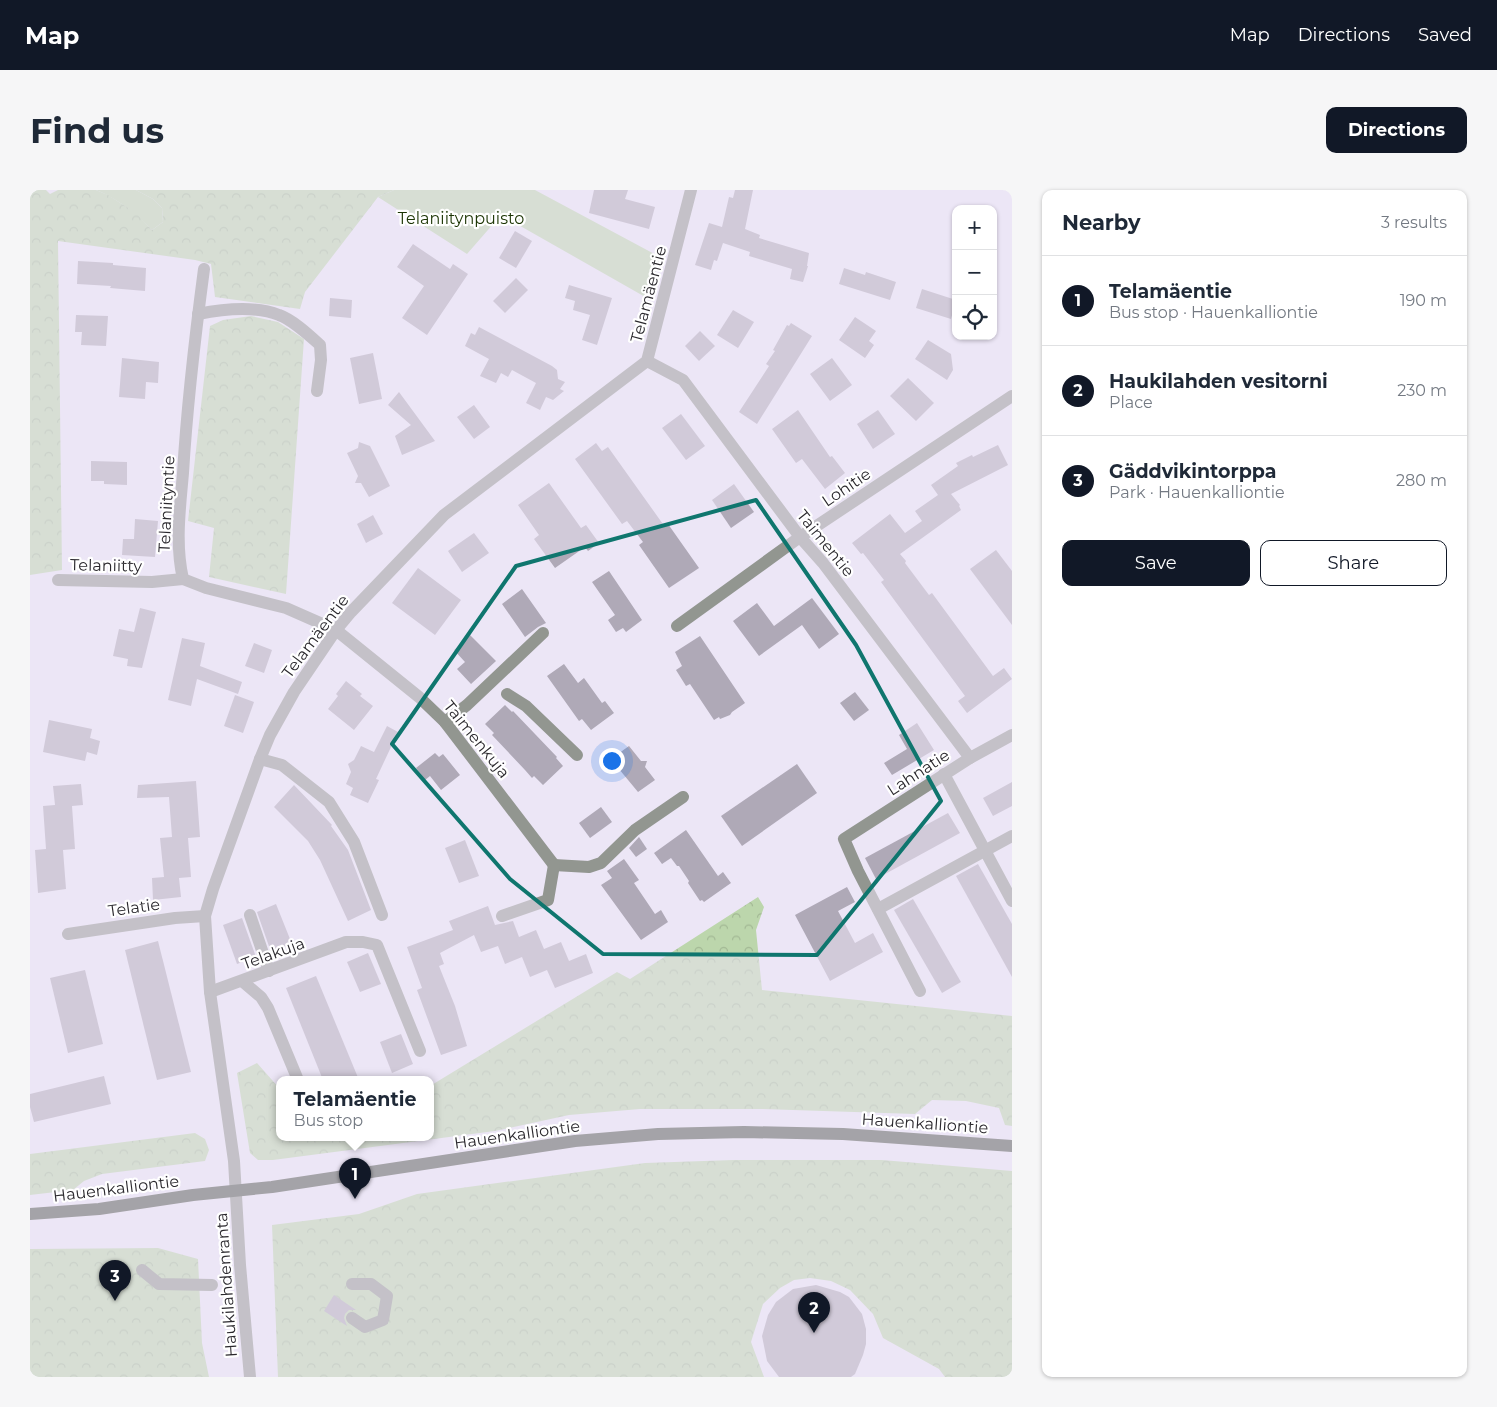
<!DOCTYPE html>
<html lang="en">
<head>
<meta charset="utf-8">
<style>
  :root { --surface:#fff; --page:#f6f6f7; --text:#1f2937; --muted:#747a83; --line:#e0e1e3; --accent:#111827 }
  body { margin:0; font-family:Montserrat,sans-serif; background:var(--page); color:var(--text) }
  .controls { position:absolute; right:15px; top:15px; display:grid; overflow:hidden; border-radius:10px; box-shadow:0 1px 4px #0004 }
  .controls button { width:45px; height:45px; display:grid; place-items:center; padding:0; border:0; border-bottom:1px solid var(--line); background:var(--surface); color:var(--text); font:25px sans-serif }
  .you { position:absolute; left:581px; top:570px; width:18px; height:18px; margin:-12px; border:4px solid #fff; border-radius:50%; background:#1a73e8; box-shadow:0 0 0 8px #1a73e833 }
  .badge { display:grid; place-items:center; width:32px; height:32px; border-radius:50%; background:var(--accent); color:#fff; font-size:16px; font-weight:700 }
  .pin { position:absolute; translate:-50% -41px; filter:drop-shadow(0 1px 2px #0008) }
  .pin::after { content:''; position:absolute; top:26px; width:18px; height:15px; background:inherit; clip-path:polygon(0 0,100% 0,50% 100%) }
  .popup { position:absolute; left:246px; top:886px; width:158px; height:65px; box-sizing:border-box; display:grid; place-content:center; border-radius:10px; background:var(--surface); filter:drop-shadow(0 1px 4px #0005); font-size:16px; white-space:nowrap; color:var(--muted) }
  .popup b { font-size:19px; color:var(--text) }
  .popup::after { content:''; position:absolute; left:50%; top:100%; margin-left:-10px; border:10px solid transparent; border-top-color:var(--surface) }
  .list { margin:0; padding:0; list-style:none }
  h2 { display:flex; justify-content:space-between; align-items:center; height:65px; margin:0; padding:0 20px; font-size:21px }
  h2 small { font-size:16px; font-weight:400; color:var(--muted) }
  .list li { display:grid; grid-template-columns:32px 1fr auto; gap:15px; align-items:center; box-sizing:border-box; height:90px; padding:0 20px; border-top:1px solid var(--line) }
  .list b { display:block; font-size:19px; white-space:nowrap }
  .list p { margin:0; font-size:16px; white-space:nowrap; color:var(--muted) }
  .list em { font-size:16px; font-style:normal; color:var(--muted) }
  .actions { display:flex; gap:10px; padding:15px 20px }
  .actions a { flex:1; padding:11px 0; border:1px solid var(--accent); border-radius:10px; text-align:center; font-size:18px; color:var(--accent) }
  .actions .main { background:var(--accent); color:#fff }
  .icon { flex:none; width:28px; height:28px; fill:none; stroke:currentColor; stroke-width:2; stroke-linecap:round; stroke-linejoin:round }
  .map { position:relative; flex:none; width:982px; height:1187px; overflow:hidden; border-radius:10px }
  header { display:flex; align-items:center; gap:30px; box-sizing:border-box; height:70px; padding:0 25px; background:var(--accent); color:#fff }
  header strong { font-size:24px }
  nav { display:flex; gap:28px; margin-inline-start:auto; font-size:18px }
  .intro { display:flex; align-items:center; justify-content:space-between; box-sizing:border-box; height:120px; padding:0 30px }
  h1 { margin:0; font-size:35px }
  .button { padding:12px 22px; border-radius:10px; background:var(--accent); color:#fff; font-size:18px; font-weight:700 }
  main { display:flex; gap:30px; padding:0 30px }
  aside { flex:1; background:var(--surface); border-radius:10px; box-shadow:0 1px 4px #0004 }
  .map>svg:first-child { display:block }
  .green { fill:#bcd6ac }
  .forest { fill:url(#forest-crowns) }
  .building { fill:#afa9b7 }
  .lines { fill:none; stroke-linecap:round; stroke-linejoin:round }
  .minor { stroke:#929690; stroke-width:12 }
  .major { stroke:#4c5349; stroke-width:12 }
  .marked { fill:none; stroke:#0f766e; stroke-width:4; stroke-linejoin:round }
  .labels { text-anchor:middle; stroke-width:4.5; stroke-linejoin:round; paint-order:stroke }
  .park-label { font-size:16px; fill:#1b3403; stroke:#fff }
  .street-label { font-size:16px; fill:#2a282d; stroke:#fff }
</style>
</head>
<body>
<header>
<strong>Map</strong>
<nav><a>Map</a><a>Directions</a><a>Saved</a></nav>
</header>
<div class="intro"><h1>Find us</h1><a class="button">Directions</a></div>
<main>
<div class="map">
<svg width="982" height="1187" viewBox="0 0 982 1187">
  <defs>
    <pattern id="forest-crowns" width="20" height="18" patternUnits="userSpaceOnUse" patternTransform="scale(1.25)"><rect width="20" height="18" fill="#bcd6ac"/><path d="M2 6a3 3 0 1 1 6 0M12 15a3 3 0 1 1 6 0" fill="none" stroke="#a2b894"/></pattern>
  </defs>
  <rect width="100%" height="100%" fill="#ece6f6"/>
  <!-- green -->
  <g class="green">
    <path d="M66 0H106L123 9 132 18 133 32 122 40C106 23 88 9 66 0Z"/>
    <path d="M364 0H505L630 67 617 108 471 25 437 64 348 7Z"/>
  </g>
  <!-- forest -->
  <g class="forest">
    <path d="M0 0H16L20 4 28 0H66L78 5 106 23 122 40 133 32 132 18 123 9 106 0H364L348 7 275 102 270 119 185 107 181 74 165 70 28 51 32 380 0 385Z"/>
    <path d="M221 126 248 132 274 149 256 404 179 387 184 338 158 331 180 136 193 130Z"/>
    <path d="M728 707 734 717 726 740 732 800 982 826V936L975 935 969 918 936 911 902 910 885 924 731 919H610L539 925 465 941 243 970H228L220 963 207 883 227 873 250 899V948H400V896L587 782 600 789Z"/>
    <path d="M165 943 175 949 179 960 175 971 72 984 54 991 43 1000 0 1005V964Z"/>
    <path d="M703 970H852L982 981V1187H915L909 1179 853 1148 843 1124 820 1100 801 1091 780 1088 764 1090 750 1098 733 1114 721 1152 734 1187H248L242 1035 329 1024 387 1004 615 973Z"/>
    <path d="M128 1058 168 1069 172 1153 179 1187H0V1059Z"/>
  </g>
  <!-- building -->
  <g class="building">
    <path d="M564 0H598L595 9 625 17 619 39 559 23Z"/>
    <path d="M705 0H723L715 39 730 45 729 48 779 63 777 76H778L773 92 760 89 762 79 719 66 720 62 693 53 687 71 684 70 681 80 665 75 679 33 692 37 699 7 703 8Z"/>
    <path d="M485 41 502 51 486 78 469 68Z"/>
    <path d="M383 54 420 79 423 74 438 84 397 145 372 128 394 96 367 77Z"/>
    <path d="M48 71 83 73V75L116 78 115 101 80 98 81 96 47 94Z"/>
    <path d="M814 78 835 85 836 82 866 92 860 110 809 94Z"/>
    <path d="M486 88 498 100 475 123 463 111Z"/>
    <path d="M539 95 582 108 567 155 552 150 560 125 543 120 545 111 535 108Z"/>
    <path d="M892 99 926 110 921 129 886 118Z"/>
    <path d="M300 108 322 110 321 128 299 126Z"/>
    <path d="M703 120 724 132 708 158 687 145Z"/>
    <path d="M46 125 78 126 76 156 51 155 52 142H45Z"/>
    <path d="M825 127 846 141 839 151 844 155 835 168 809 150Z"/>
    <path d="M761 133 782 146 727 234 709 222 739 176 736 174 745 161 743 160 757 135 759 136Z"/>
    <path d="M449 137 522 176 527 180 528 189 535 192 530 199 534 201 523 210 516 207 510 220 496 213 506 193 482 180 478 187 471 183 466 193 450 186 459 169 435 156 441 143 445 145Z"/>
    <path d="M670 141 685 156 669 171 655 156Z"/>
    <path d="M898 150 921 164 923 180 917 190 885 169Z"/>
    <path d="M343 163 352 209 329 214 320 168Z"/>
    <path d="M92 168 129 172 128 193 116 192 115 209 89 207Z"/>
    <path d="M802 168 822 195 800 211 780 184Z"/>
    <path d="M878 188 904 213 886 231 860 206Z"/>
    <path d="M369 202 405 251 372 265 365 246 381 235 358 215Z"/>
    <path d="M444 215 460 237 444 249 427 227Z"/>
    <path d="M768 220 800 267 802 266 815 283 795 299 772 269 766 273 742 239Z"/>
    <path d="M848 220 865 244 843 259 827 234Z"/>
    <path d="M651 224 675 256 656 270 632 238Z"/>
    <path d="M329 252 340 256 360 296 339 307 331 293H325L328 286 317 263 328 258Z"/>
    <path d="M566 253 572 261 578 257 635 337 638 334 669 378 639 398 609 355 613 352 597 331 592 334 545 269Z"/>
    <path d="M968 255 978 275 921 304 930 315 929 316 931 320 870 364 876 371 875 373 899 405 902 403 963 486 974 478 982 489 937 523 928 511 935 506 851 392 854 390 833 363 831 364 822 353 860 324 875 343 892 331 885 321 908 305 901 295 928 276 926 273 942 265 943 267Z"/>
    <path d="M61 271 97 272V295L74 294V291H61Z"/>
    <path d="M519 293 551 338 556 335 569 353 558 361 555 357 525 378 504 349 509 345 488 315Z"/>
    <path d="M704 294 724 322 701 338 682 310Z"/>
    <path d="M343 325 353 344 336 353 327 334Z"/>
    <path d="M105 329 128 331 125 367 92 365 93 349H104Z"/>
    <path d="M444 343 459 363 432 382 418 361Z"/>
    <path d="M966 360 982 381V435L940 379Z"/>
    <path d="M388 378 431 410 405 445 362 413Z"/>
    <path d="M579 381 612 430 596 442 593 438 586 442 578 430 585 425 562 392Z"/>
    <path d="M492 399 516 433 508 437 495 447 472 414Z"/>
    <path d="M782 408 809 444 789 459 772 435 729 466 703 431 727 413 744 436Z"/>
    <path d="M110 418 126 422 112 478 97 476 98 469 83 466 89 439 104 442Z"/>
    <path d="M440 445 466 471 441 494 427 479 435 472 424 460Z"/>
    <path d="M670 446 715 513 702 522 700 525 690 529 689 527 684 530 660 494 656 496 646 480 652 476 645 462Z"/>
    <path d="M152 448 175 453 170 476 212 492 208 504 167 489 161 516 138 510Z"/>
    <path d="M224 453 242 460 234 483 215 476Z"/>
    <path d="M534 474 548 493 554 488 572 513 575 511 584 523 561 540 552 529 549 531 517 486Z"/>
    <path d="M316 491 332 504 330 506 343 516 324 540 298 519 308 506 306 504Z"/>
    <path d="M825 502 839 520 824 531 810 513Z"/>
    <path d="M205 505 224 512 213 543 194 536Z"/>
    <path d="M475 515 482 522 483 521 527 567 526 568 533 576 513 595 504 586 502 588 495 580 462 545 464 543 455 534Z"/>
    <path d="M19 530 62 539 60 548 70 551 67 565 57 562 55 571 13 562Z"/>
    <path d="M887 533 904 560 862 585 854 573 877 559 869 545Z"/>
    <path d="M357 536 368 542 346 589 349 590 338 613 320 605 323 598 316 594 321 582 318 574 324 570 331 556 344 562Z"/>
    <path d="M599 556 611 571H617L615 577 625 590 608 602 584 573 585 566Z"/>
    <path d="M405 563 409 567 413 564 430 585 411 600 400 586 395 590 386 578Z"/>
    <path d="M767 574 787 603 712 656 691 626Z"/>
    <path d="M166 591 170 647 158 648 161 687 149 688 151 707 123 710 122 688 134 687 130 648 142 647 139 607 107 608 108 595Z"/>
    <path d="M982 592V616L963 626 953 608Z"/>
    <path d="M51 594 53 615 42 616 45 659 33 660 36 699 8 703 5 660 16 659 13 616 25 615 23 596Z"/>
    <path d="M264 595 302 635 301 636 318 660 341 720 318 731 290 670 278 651 244 617Z"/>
    <path d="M571 617 582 632 560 648 549 633Z"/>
    <path d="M918 623 930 643 846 689 835 668Z"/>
    <path d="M656 640 688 686 693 682 701 693 674 712 672 710 670 711 658 693 659 691 649 676H647L641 668 632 674 624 663Z"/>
    <path d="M609 647 617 659 606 667 599 658Z"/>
    <path d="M435 650 449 686 429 693 415 658Z"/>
    <path d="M594 669 609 690 604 693 625 724 631 720 638 732 611 750 571 695 582 688 577 681Z"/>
    <path d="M948 674 982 734V787L926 686Z"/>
    <path d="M817 697 825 712 808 721 825 753 843 743 853 762 800 791 765 725Z"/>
    <path d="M883 709 931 792 912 803 864 720Z"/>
    <path d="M246 714 262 754 241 762 227 722Z"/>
    <path d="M458 716 465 735 483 731 489 747 506 740 514 759 531 752 539 771 556 764 563 783 525 798 517 780 500 787 492 767 475 774 468 756 451 762 444 745 410 763 414 774 409 776 425 816 437 856 411 865 387 800 392 798 377 757 423 740 419 731Z"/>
    <path d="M212 728 226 767 207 774 193 735Z"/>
    <path d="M128 751 161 882 127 890 95 760Z"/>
    <path d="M338 763 351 794 330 802 317 772Z"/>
    <path d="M55 780 73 854 38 863 20 788Z"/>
    <path d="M286 786 329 890H293L256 798Z"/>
    <path d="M371 844 383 874 362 883 350 852Z"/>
    <path d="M74 886 81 914 4 932 0 917V904Z"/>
    <path d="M786 1095 810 1102 819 1107 832 1124 836 1139V1154L833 1165 825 1184 821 1187H749L737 1171 732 1146 738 1125 746 1112 763 1099Z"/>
    <path d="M304 1105 326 1120H319L315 1124 314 1128 317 1136 294 1121Z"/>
  </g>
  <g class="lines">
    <!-- minor -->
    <g class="minor">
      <path d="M174 79C165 147 157 215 153 283 150 318 145 354 153 389L176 398 256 418 306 440 389 507 415 532 524 675"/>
      <path d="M168 124C193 119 224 115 249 125 263 130 279 145 290 155L291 170 287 201"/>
      <path d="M617 171 653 190 770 347 793 373 940 568"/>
      <path d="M28 390 122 392 153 389"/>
      <path d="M647 436 770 347 982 206"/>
      <path d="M477 504 496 516 547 565"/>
      <path d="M415 532 437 515 513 443"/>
      <path d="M230 569 252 575 299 612 324 652 352 725"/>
      <path d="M914 584 982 711"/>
      <path d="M524 675 559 677 571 673 605 640 653 607"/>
      <path d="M848 719 982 646"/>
      <path d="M220 725 239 781"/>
      <path d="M472 726 518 710 524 675"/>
      <path d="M38 744 145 728 175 726"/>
      <path d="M212 791 231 807 238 818 268 890"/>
      <path d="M890 801 828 681 814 649 940 568 982 545"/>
      <path d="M180 802 316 752H333L347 755 390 861"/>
      <path d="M112 1080 129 1094 182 1095"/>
      <path d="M322 1128 335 1137 353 1130 357 1106 341 1094H322"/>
      <path d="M220 1187 210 1075 204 971 180 802 175 726 183 699 230 569 240 545 264 502 306 440 321 422 414 325 617 171 661 0"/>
    </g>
    <!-- major -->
    <path class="major" d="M0 1024 69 1019 163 1005 242 997 545 951 628 944 714 942 813 944 982 956"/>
  </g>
  <!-- marked area -->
  <path d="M0 0H982V1187H0ZM726 310 826 455 911 611 787 765 573 764 480 689 362 554 486 376Z" fill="#ece6f6" fill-opacity=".55" fill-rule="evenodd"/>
  <path class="marked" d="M726 310 826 455 911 611 787 765 573 764 480 689 362 554 486 376Z"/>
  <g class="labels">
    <!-- park labels -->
    <g class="park-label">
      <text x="431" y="34">Telaniitynpuisto</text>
    </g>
    <!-- street labels -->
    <g class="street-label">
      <text transform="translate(618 104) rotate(-75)" y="6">Telamäentie</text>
      <text transform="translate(816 297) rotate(-34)" y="6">Lohitie</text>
      <text transform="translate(136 314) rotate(-87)" y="6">Telaniityntie</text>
      <text transform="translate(796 353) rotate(51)" y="6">Taimentie</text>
      <text transform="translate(76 375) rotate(1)" y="6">Telaniitty</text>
      <text transform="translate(285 446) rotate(-53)" y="6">Telamäentie</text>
      <text transform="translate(447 549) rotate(51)" y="6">Taimenkuja</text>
      <text transform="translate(888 582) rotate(-33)" y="6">Lahnatie</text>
      <text transform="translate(104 717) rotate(-8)" y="6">Telatie</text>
      <text transform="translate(243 763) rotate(-20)" y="6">Telakuja</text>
      <text transform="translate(895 933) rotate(4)" y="6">Hauenkalliontie</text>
      <text transform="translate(487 944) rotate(-8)" y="6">Hauenkalliontie</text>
      <text transform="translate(86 998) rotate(-7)" y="6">Hauenkalliontie</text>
      <text transform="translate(196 1095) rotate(-94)" y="6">Haukilahdenranta</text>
    </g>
  </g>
</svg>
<div class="controls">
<button>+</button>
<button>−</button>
<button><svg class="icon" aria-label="locate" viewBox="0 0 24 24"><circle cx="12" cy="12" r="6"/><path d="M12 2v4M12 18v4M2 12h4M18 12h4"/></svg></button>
</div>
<div class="you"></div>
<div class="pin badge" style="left:325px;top:1009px">1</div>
<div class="popup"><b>Telamäentie</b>Bus stop</div>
<div class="pin badge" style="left:784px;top:1143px">2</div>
<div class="pin badge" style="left:85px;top:1111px">3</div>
</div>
<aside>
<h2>Nearby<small>3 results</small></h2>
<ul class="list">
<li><span class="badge">1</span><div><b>Telamäentie</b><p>Bus stop · Hauenkalliontie</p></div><em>190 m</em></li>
<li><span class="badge">2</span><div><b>Haukilahden vesitorni</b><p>Place</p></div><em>230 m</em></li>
<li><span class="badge">3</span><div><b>Gäddvikintorppa</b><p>Park · Hauenkalliontie</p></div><em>280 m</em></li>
</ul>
<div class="actions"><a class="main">Save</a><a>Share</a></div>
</aside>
</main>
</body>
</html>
